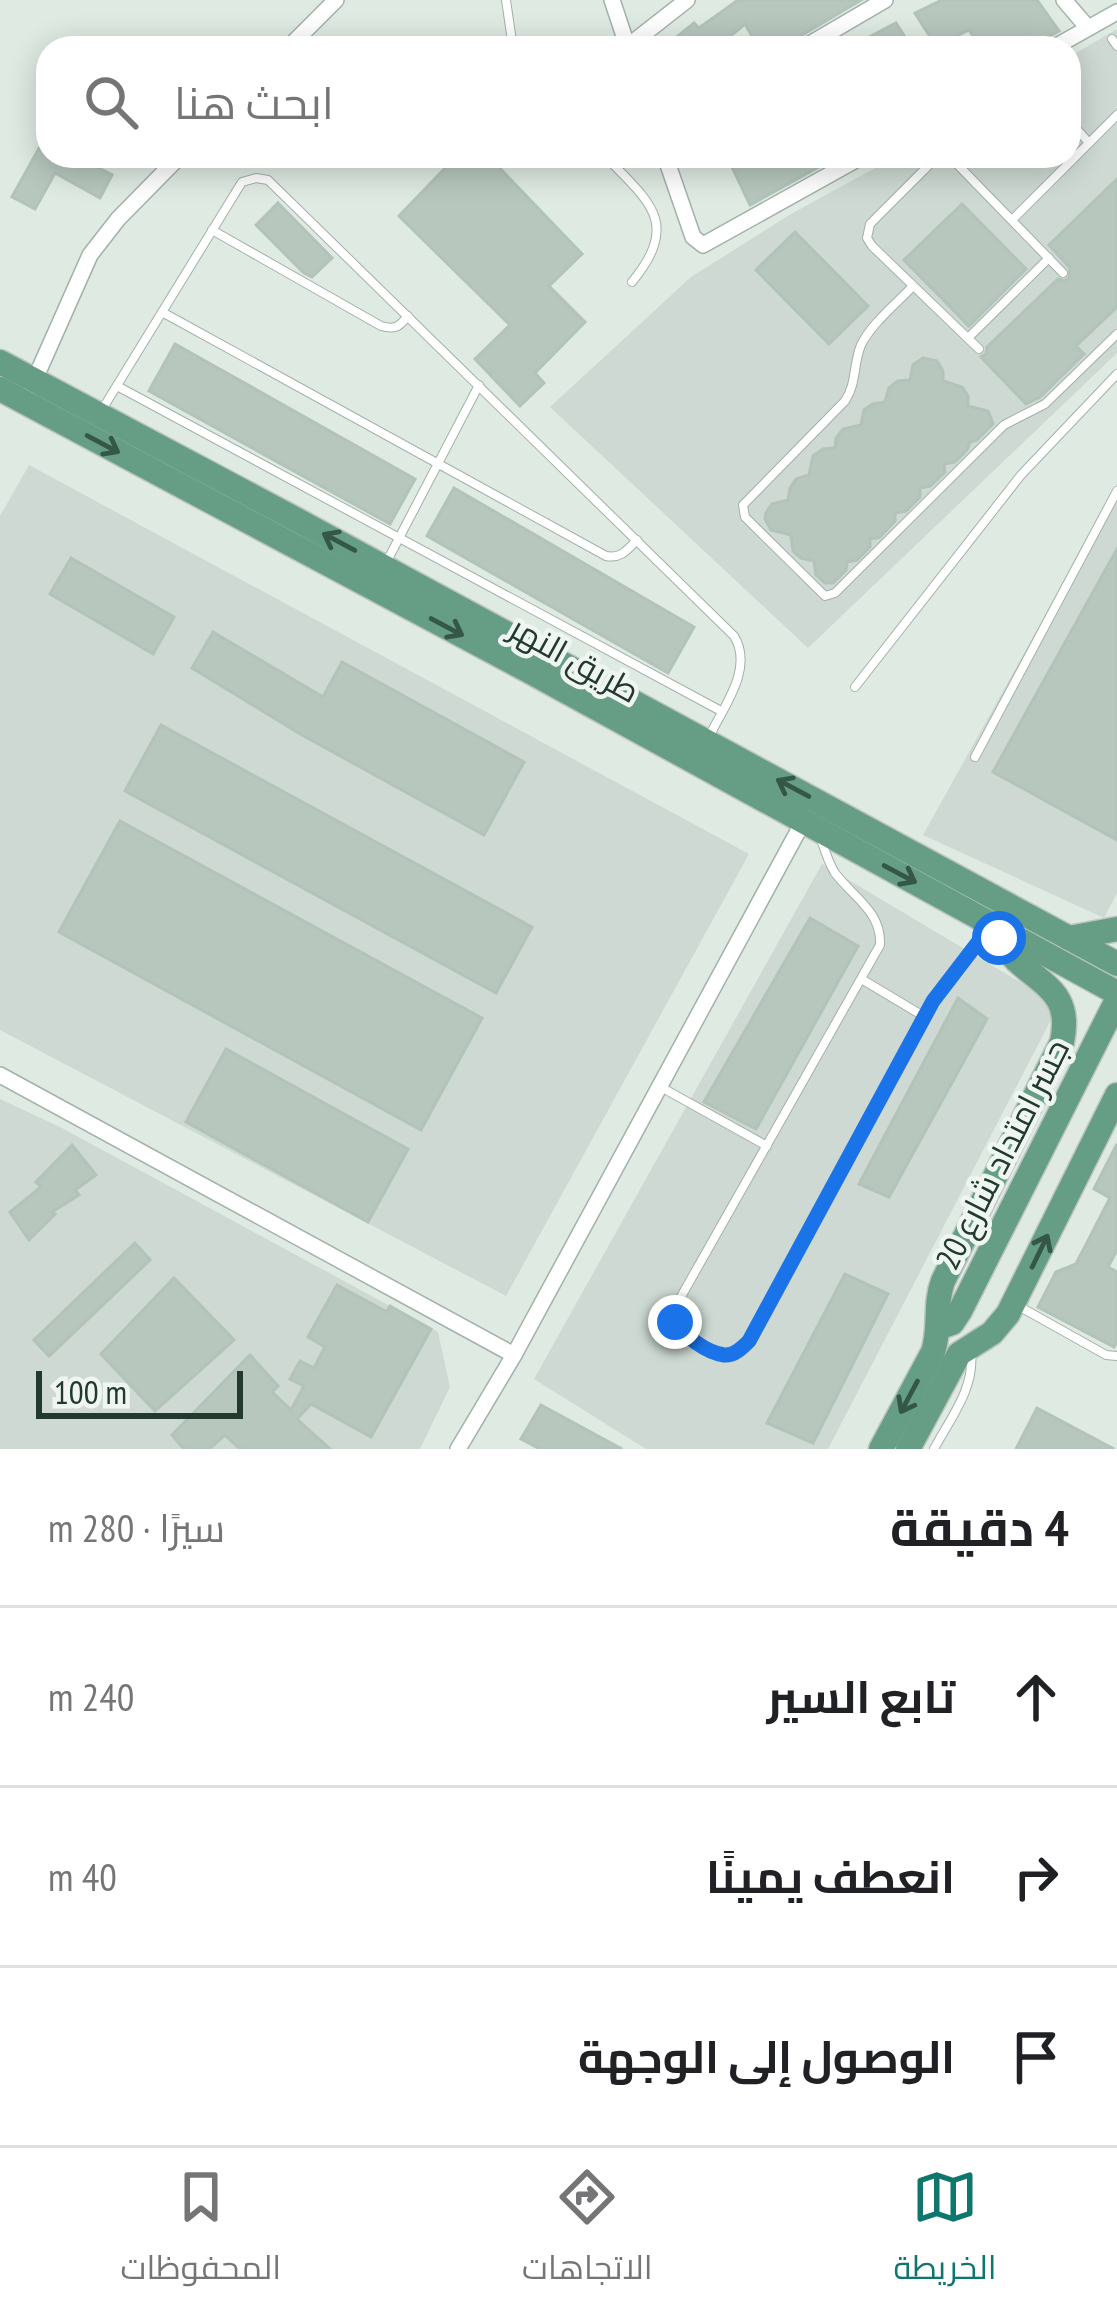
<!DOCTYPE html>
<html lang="ar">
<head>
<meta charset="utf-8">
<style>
  :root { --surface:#fff; --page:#f6f6f6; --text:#202124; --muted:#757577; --line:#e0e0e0; --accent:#0f766e }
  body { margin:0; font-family:"PT Sans Narrow",Cairo,sans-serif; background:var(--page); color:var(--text); direction:rtl }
  .scale { position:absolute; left:36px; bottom:30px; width:207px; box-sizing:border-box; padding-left:12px; border:6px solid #21392e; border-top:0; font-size:33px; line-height:42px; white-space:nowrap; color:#21392e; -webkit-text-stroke:9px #eff6f1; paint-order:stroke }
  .stop { position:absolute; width:36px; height:36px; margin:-27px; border:9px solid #1a73e8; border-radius:50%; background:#fff }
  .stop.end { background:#1a73e8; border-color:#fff; box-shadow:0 3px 12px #0008 }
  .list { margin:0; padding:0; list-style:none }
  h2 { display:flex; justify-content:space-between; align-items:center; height:156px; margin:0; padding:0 48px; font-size:51px }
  h2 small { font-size:39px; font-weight:400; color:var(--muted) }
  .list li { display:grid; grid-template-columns:78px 1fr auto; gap:36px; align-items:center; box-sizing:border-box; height:180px; padding:0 48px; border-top:3px solid var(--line) }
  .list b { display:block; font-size:45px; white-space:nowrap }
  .list em { font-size:39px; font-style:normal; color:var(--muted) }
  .icon { flex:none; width:66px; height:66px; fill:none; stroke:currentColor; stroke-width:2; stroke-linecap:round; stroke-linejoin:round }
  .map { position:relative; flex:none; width:1117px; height:1449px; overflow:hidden; direction:ltr }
  .search { position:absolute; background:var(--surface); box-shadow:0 6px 30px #0003; left:36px; right:36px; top:36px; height:132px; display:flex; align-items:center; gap:30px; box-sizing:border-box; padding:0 42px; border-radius:36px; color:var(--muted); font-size:45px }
  .sheet { height:696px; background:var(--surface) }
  nav { display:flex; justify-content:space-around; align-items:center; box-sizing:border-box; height:168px; border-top:3px solid var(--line); background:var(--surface); font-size:33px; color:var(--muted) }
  nav a { display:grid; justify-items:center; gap:6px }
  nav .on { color:var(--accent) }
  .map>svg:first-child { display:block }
  .built { fill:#cdd9d2 }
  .building { fill:#b7c7be; stroke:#b2c3b9; stroke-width:3 }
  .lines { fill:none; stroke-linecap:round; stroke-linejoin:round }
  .service-casing { stroke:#a2b1a9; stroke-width:10 }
  .minor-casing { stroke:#a2b1a9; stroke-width:18 }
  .primary-casing { stroke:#bcc4c0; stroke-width:27 }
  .service { stroke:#fff; stroke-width:8 }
  .minor { stroke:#fff; stroke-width:15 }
  .primary { stroke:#659e85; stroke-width:24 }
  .oneway { stroke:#355748 }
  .route { stroke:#1a73e8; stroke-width:15 }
  .labels { text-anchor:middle; stroke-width:9; stroke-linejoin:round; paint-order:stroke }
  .street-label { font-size:33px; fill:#21392e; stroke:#eff6f1 }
</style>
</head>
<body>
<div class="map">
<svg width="1117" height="1449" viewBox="0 0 1117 1449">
  <rect width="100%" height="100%" fill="#dfeae3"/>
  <!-- built -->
  <g class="built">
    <path d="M1117 29V353L808 648 550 407 691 277 791 214 897 156H1069V57Z"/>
    <path d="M29 465 749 854 506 1296 0 1030V516Z"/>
    <path d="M1117 486V893L1104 918 923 835Z"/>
    <path d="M822 864 1045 997 1053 1016 828 1449H646L534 1379Z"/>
    <path d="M0 1099 60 1127 438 1332 450 1387 420 1449H0Z"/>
  </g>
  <!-- building -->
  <g class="building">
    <path d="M738 0H861L797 38 791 48H759L745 24 722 43 720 40 710 48H663L694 23 699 28Z"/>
    <path d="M942 0H1037L1059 31 1046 38 1041 48H981L969 30 936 46 915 13Z"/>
    <path d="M896 23 912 48H851L873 35Z"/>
    <path d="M48 132V156H76L112 175 100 198 55 173 35 209 12 197Z"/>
    <path d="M443 156H488L582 254 549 286 585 322 535 373 544 383 520 406 475 359 510 325 399 216 450 163Z"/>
    <path d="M749 156H818L822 165 750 205 731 165Z"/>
    <path d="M1117 179V307L1076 346 1084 354 1040 397 1026 404 981 357 986 354 987 347 1058 279 1064 281 1069 278 1070 268 1049 245Z"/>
    <path d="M278 203 332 258 312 277 304 273 256 225Z"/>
    <path d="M962 204 1026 269 969 326 904 260Z"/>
    <path d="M795 232 868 306 829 344 756 270Z"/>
    <path d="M175 344 415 479 390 524 149 391Z"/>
    <path d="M923 358 937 361 943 371V381L962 387 968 396V406L988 411 993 424 977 440 970 442 967 450 955 462 944 464 945 472 930 486 920 488V497L906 511 895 513V521L880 537 870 539V547L857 560 847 562 846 570 833 583H825L816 575 814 561 801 558 793 551 791 535 771 530 765 519 766 513 772 504 788 500 790 488 796 479 809 475 813 456 823 449 835 448 836 438 843 429 861 425 864 410 873 404 885 402 889 388 898 381 910 380 913 365Z"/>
    <path d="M454 488 694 627 668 673 427 536Z"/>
    <path d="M1117 549V840L993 772Z"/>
    <path d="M71 558 174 617 153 654 50 594Z"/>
    <path d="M213 632 323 697 342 662 524 762 484 835 302 735 192 668Z"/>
    <path d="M161 725 532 927 496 993 125 791Z"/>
    <path d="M120 821 482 1018 421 1130 59 932Z"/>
    <path d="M810 918 858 946 756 1129 704 1102Z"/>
    <path d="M958 998 987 1019 889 1197 859 1184Z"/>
    <path d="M226 1049 408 1149 368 1222 186 1122Z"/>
    <path d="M1117 1144V1250L1108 1267 1117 1272V1341L1114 1347 1038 1307 1056 1272 1076 1264 1110 1198 1094 1189Z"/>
    <path d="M72 1145 96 1175 75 1190 79 1195 52 1212 55 1214 29 1240 10 1212 41 1187 36 1182Z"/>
    <path d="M135 1243 150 1260 49 1356 34 1340Z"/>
    <path d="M845 1274 888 1294 813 1443 767 1423Z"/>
    <path d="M174 1278 234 1340 155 1411 101 1354Z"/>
    <path d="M337 1285 387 1312 390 1306 431 1329 371 1437 311 1404 297 1419 330 1449H240L225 1435 209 1449H184L172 1435 250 1355 278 1386 272 1392 291 1410 304 1386 290 1379 300 1361 314 1368 325 1347 308 1337Z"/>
    <path d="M541 1405 622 1449H540L521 1439Z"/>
    <path d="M1037 1408 1114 1449H1016Z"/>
  </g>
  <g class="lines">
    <defs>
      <g id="service">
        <path d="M506 0 513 48"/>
        <path d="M1112 39 1117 46"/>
        <path d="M1069 120 1089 143"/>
        <path d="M605 156C649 202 681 222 632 282"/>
        <path d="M1012 220 1117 115"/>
        <path d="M212 230 381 326C395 330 399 327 408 316"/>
        <path d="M913 286C896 304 872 323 861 345 853 364 857 383 845 401L743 505 745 517 825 596 835 593 1004 425 1045 404 1117 334"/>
        <path d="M162 312 606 556C621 559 627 550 637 540"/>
        <path d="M968 338 1049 258"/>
        <path d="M979 349 872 246 867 238 870 224 931 163 943 159 956 163 1063 273"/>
        <path d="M117 386 721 711"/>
        <path d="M100 413 242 182 256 178 268 180 734 636C754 668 724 706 710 735"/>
        <path d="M385 565 479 385"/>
        <path d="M855 687 1021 475 1117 374"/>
        <path d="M975 757 1117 491"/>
        <path d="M820 836C824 848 828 862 835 873 853 897 882 912 880 945L678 1302 675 1322C686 1336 714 1360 734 1353 740 1351 744 1346 749 1341L933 1001 987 930"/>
        <path d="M863 980 925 1017"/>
        <path d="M659 1086 767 1146"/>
        <path d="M1015 1304 1106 1355 1117 1356"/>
        <path d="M934 1449C950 1419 975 1388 971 1353"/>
      </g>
      <g id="minor">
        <path d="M612 0 628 48"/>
        <path d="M1064 0 1088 28"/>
        <path d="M627 47 687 0"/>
        <path d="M288 48 336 0"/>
        <path d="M803 48 885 0"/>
        <path d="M1053 48 1117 12"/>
        <path d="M665 156 693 237 703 245 863 156"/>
        <path d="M31 388 90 255 118 219 180 156"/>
        <path d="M0 1075 514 1355"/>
        <path d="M458 1449 514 1355 803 822"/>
      </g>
      <g id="primary">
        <path d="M0 362 297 520 1117 964"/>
        <path d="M0 389 527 670 1117 993"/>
        <path d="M1069 938 1117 929"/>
        <path d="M938 1328 952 1323 960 1311 1117 1000"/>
        <path d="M881 1449 933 1352C941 1328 934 1305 943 1281L1062 1042C1072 994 1045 987 1016 960 1006 950 999 938 993 926"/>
        <path d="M908 1449 959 1354 992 1333 1008 1314 1117 1095"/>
      </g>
    </defs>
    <!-- service casing -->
    <use href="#service" class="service-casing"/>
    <!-- minor casing -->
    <use href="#minor" class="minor-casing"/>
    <!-- primary casing -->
    <use href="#primary" class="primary-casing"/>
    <!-- service -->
    <use href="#service" class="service"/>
    <!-- minor -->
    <use href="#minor" class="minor"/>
    <!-- primary -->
    <use href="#primary" class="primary"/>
  </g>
  <!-- one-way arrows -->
  <defs><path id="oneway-shaft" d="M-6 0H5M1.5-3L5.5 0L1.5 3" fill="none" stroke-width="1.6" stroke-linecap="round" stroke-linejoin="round" transform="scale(3)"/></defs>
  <g class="oneway">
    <use href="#oneway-shaft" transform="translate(103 444) rotate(28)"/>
    <use href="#oneway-shaft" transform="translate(339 542) rotate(-152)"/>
    <use href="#oneway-shaft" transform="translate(447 627) rotate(28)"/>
    <use href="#oneway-shaft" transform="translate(793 788) rotate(-152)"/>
    <use href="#oneway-shaft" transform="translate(900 874) rotate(28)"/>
    <use href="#oneway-shaft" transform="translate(1040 1251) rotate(-64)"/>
    <use href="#oneway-shaft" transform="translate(909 1397) rotate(118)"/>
  </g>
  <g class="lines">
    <!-- route -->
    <path class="route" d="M675 1322C685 1336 705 1352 724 1355 734 1356 742 1348 749 1341L933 1001 992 924 999 938"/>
  </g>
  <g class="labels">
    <!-- street labels -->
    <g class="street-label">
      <text transform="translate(575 659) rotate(29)" y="12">طريق النهر</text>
      <text transform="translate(1002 1154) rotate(-63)" y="12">جسر امتداد شارع 20</text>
    </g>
  </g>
</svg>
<div class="scale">100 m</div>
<div class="stop" style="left:999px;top:938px"></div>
<div class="stop end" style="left:675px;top:1322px"></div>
<div class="search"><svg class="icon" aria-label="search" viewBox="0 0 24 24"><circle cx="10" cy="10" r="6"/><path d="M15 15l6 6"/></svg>ابحث هنا</div>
</div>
<section class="sheet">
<h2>4 دقيقة<small>سيرًا · 280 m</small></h2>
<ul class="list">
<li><svg class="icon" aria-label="ahead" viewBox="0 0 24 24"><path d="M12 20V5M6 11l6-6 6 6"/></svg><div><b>تابع السير</b></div><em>240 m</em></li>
<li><svg class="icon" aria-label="right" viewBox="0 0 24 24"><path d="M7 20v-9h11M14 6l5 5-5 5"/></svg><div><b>انعطف يمينًا</b></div><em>40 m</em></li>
<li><svg class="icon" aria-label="arrive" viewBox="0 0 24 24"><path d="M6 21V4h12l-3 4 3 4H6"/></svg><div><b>الوصول إلى الوجهة</b></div></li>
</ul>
</section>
<nav>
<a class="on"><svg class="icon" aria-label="map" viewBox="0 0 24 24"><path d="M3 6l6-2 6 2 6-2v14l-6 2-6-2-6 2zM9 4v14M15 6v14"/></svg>الخريطة</a>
<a><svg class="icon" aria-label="directions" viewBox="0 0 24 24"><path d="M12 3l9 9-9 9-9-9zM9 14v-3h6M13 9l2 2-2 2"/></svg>الاتجاهات</a>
<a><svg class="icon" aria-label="saved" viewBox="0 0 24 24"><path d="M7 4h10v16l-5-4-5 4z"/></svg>المحفوظات</a>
</nav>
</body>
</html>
